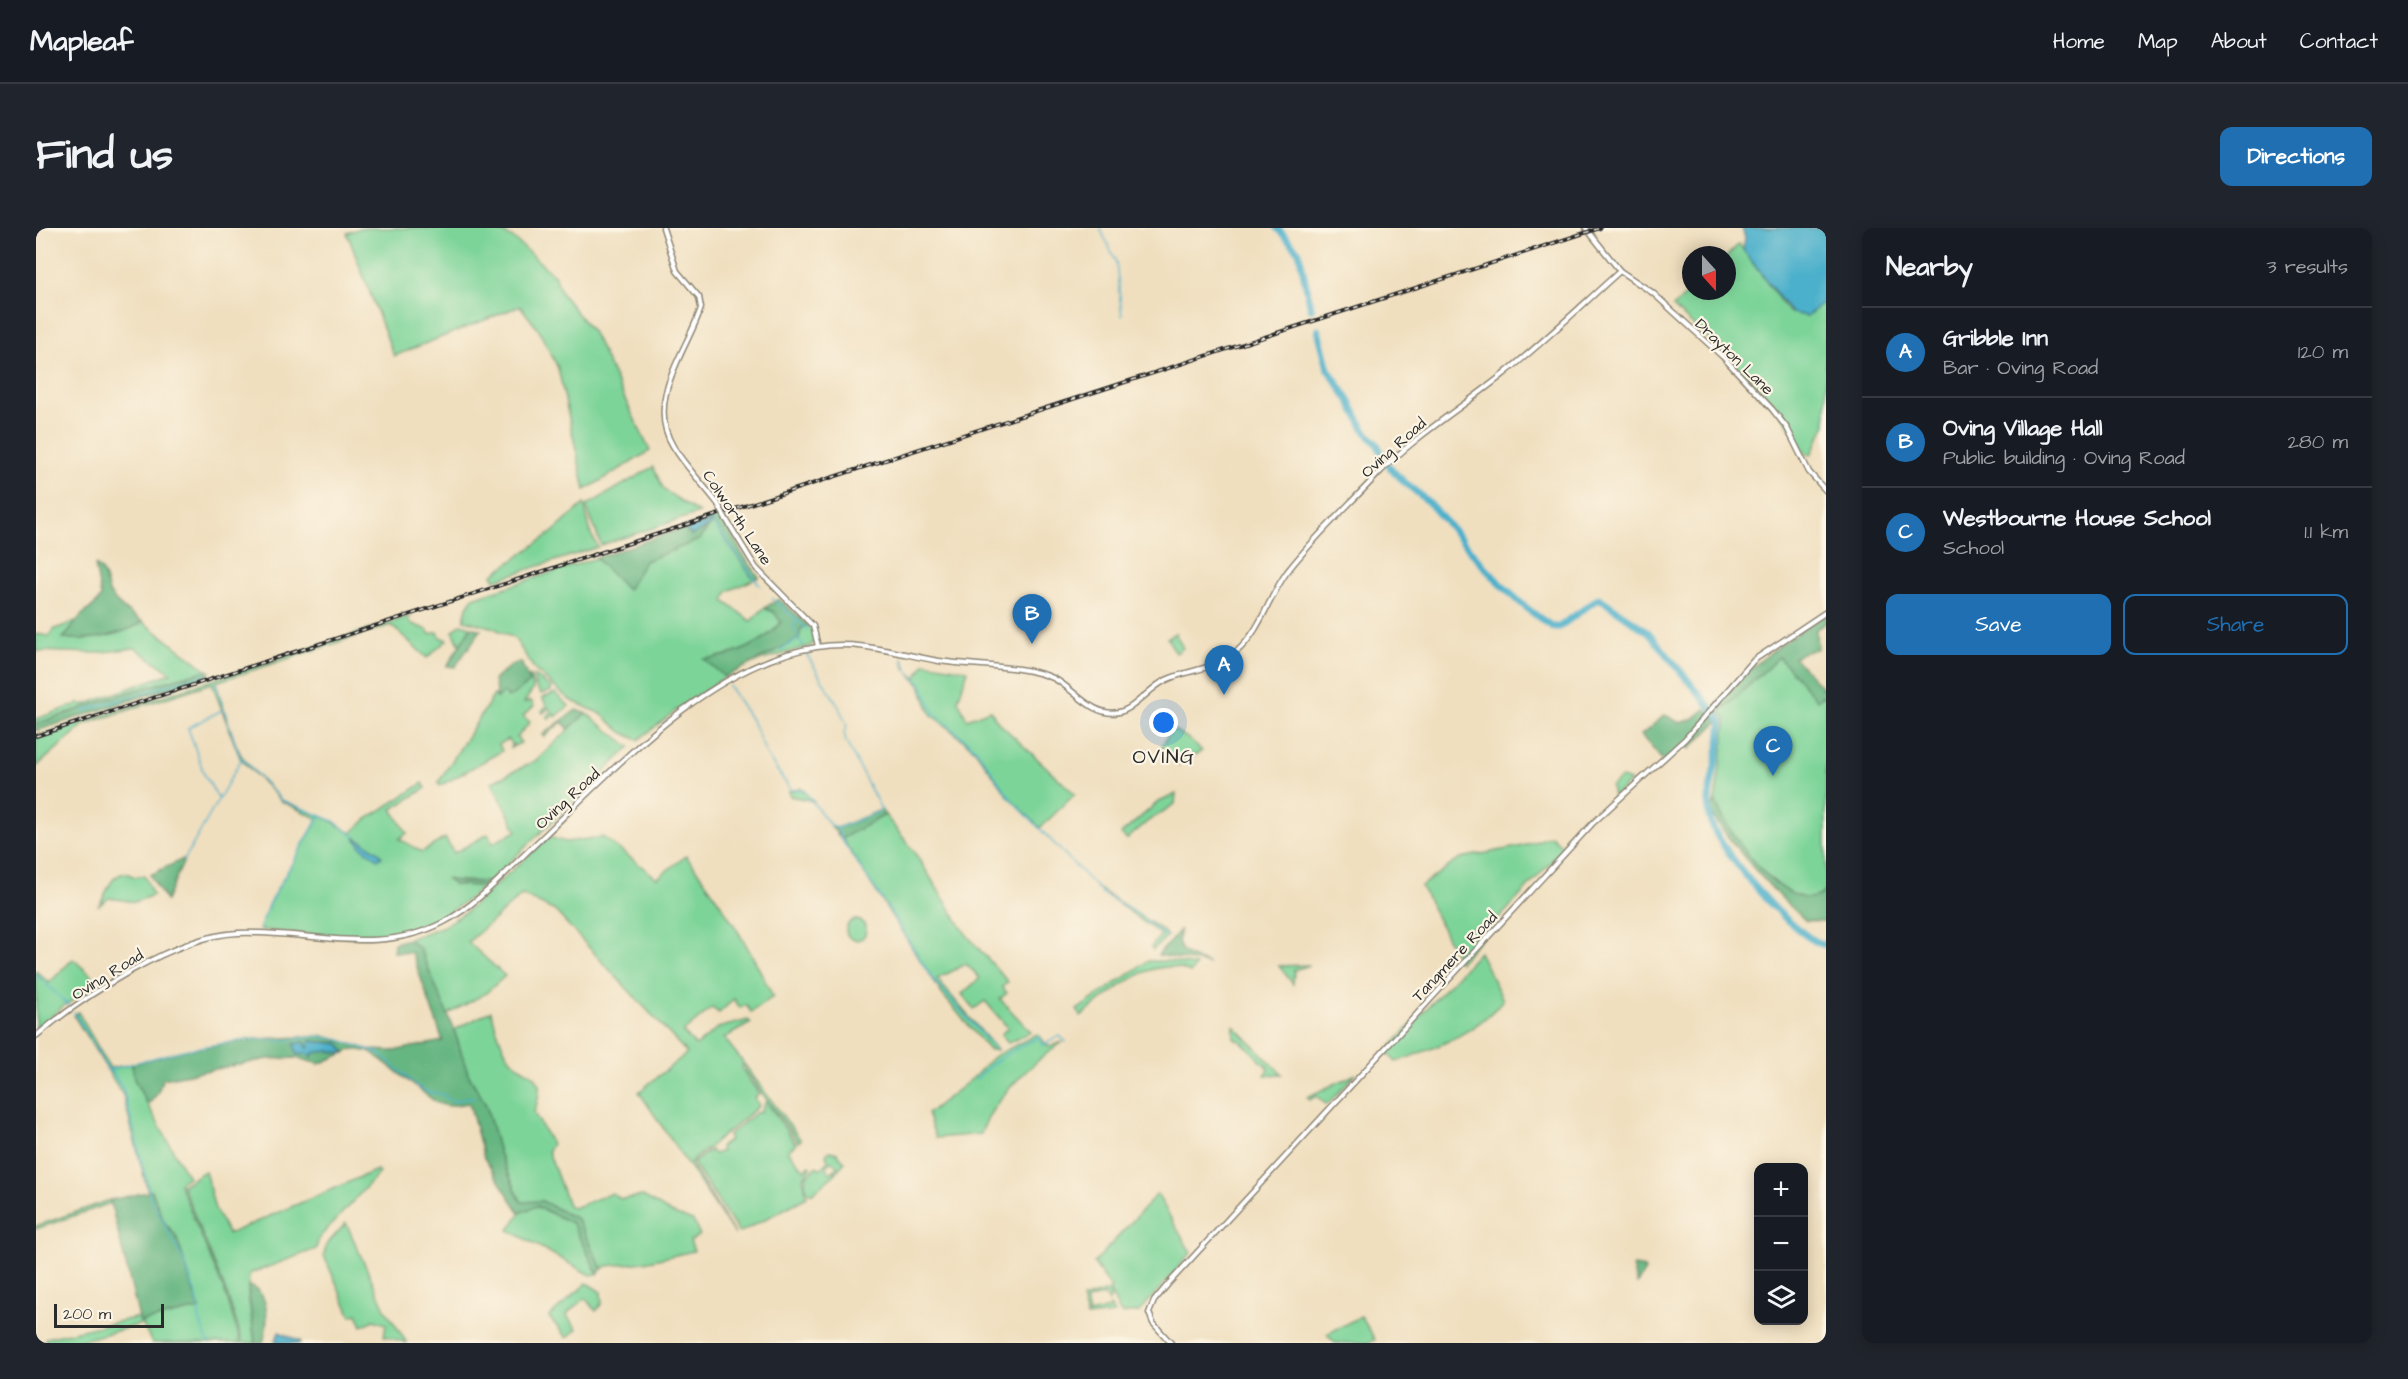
<!DOCTYPE html>
<html lang="en">
<head>
<meta charset="utf-8">
<style>
  :root { --surface:#171b24; --page:#20242c; --text:#f1f3f6; --muted:#9ea1a6; --line:#363941; --accent:#1f6fb2 }
  body { margin:0; font-family:"Architects Daughter",sans-serif; background:var(--page); color:var(--text) }
  .controls { position:absolute; right:18px; bottom:18px; display:grid; overflow:hidden; border-radius:12px; box-shadow:0 3px 15px #0003 }
  .controls button { width:54px; height:54px; display:grid; place-items:center; padding:0; border:0; border-bottom:2px solid var(--line); background:var(--surface); color:var(--text); font:30px sans-serif }
  .compass { position:absolute; left:1646px; top:18px; width:54px; height:54px; border-radius:50%; background:var(--surface); box-shadow:0 3px 15px #0003; rotate:159deg }
  .scale { position:absolute; left:18px; bottom:15px; width:110px; box-sizing:border-box; padding-left:6px; border:3px solid #2b2b2b; border-top:0; font-size:16px; line-height:21px; white-space:nowrap; color:#2b2b2b; -webkit-text-stroke:4px #fcf5e5; paint-order:stroke }
  .you { position:absolute; left:1128px; top:495px; width:21px; height:21px; margin:-15px; border:4px solid #fff; border-radius:50%; background:#1a73e8; box-shadow:0 0 0 9px #1a73e833 }
  .badge { display:grid; place-items:center; width:39px; height:39px; border-radius:50%; background:var(--accent); color:#fff; font-size:20px; font-weight:700 }
  .pin { position:absolute; translate:-50% -50px; filter:drop-shadow(0 2px 3px #0008) }
  .pin::after { content:''; position:absolute; top:32px; width:21px; height:18px; background:inherit; clip-path:polygon(0 0,100% 0,50% 100%) }
  .list { margin:0; padding:0; list-style:none }
  h2 { display:flex; justify-content:space-between; align-items:center; height:78px; margin:0; padding:0 24px; font-size:26px }
  h2 small { font-size:20px; font-weight:400; color:var(--muted) }
  .list li { display:grid; grid-template-columns:39px 1fr auto; gap:18px; align-items:center; box-sizing:border-box; height:90px; padding:0 24px; border-top:2px solid var(--line) }
  .list b { display:block; font-size:22px; white-space:nowrap }
  .list p { margin:0; font-size:20px; white-space:nowrap; color:var(--muted) }
  .list em { font-size:20px; font-style:normal; color:var(--muted) }
  .actions { display:flex; gap:12px; padding:18px 24px }
  .actions a { flex:1; padding:14px 0; border:2px solid var(--accent); border-radius:12px; text-align:center; font-size:21px; color:var(--accent) }
  .actions .main { background:var(--accent); color:#fff }
  .icon { flex:none; width:33px; height:33px; fill:none; stroke:currentColor; stroke-width:2; stroke-linecap:round; stroke-linejoin:round }
  .map { position:relative; flex:none; width:1790px; height:1115px; overflow:hidden; border-radius:12px }
  header { display:flex; align-items:center; gap:36px; box-sizing:border-box; height:84px; padding:0 30px; background:var(--surface); border-bottom:2px solid var(--line) }
  header strong { font-size:28px }
  nav { display:flex; gap:33px; margin-inline-start:auto; font-size:21px }
  .intro { display:flex; align-items:center; justify-content:space-between; box-sizing:border-box; height:144px; padding:0 36px }
  h1 { margin:0; font-size:42px }
  .button { padding:15px 27px; border-radius:12px; background:var(--accent); color:#fff; font-size:21px; font-weight:700 }
  main { display:flex; gap:36px; padding:0 36px }
  aside { flex:1; background:var(--surface); border-radius:12px; box-shadow:0 3px 15px #0003 }
  .map>svg:first-child { display:block }
  .green { fill:#7dd499; stroke:#548062; stroke-width:1.5 }
  .forest { fill:#66b681; stroke:#487056; stroke-width:1.5; fill-rule:evenodd }
  .water { fill:#4cb0cb; stroke:#3c6e7b; stroke-width:1.5 }
  .lines { fill:none; stroke-linecap:round; stroke-linejoin:round }
  .stream { stroke:#4cb0cb; stroke-width:1.5 }
  .river { stroke:#4cb0cb; stroke-width:7 }
  .secondary-casing { stroke:#8e8575; stroke-width:7 }
  .secondary { stroke:#fff; stroke-width:4 }
  .rail-casing { stroke:#2b2b2b; stroke-width:4 }
  .rail { stroke:#fcf5e5; stroke-width:1.5; stroke-dasharray:4.5; stroke-linecap:butt }
  .secondary-bridge-casing { stroke:#8e8575; stroke-width:7; stroke-linecap:butt }
  .secondary-bridge { stroke:#fff; stroke-width:4 }
  .labels { text-anchor:middle; stroke-width:4.5; stroke-linejoin:round; paint-order:stroke }
  .street-label { font-size:16px; fill:#2b2b2b; stroke:#fcf5e5 }
  .quarter-label { font-size:20px; letter-spacing:1.5px; fill:#2b2b2b; stroke:#fcf5e5 }
</style>
</head>
<body>
<header>
<strong>Mapleaf</strong>
<nav><a>Home</a><a>Map</a><a>About</a><a>Contact</a></nav>
</header>
<div class="intro"><h1>Find us</h1><a class="button">Directions</a></div>
<main>
<div class="map">
<svg width="1790" height="1115" viewBox="0 0 1790 1115">
  <rect width="100%" height="100%" fill="#fcf5e5"/>
  <filter id="ink" filterUnits="userSpaceOnUse"><feTurbulence type="fractalNoise" baseFrequency=".0167" numOctaves="2"/><feDisplacementMap in="SourceGraphic" scale="12" xChannelSelector="R" yChannelSelector="G"/><feConvolveMatrix kernelMatrix="1 2 1 2 8 2 1 2 1" color-interpolation-filters="sRGB"/></filter>
  <filter id="wash" filterUnits="userSpaceOnUse"><feTurbulence type="fractalNoise" baseFrequency=".008" numOctaves="4" result="noise"/><feDisplacementMap in="SourceGraphic" scale="24" xChannelSelector="R" yChannelSelector="G"/><feGaussianBlur stdDeviation="1.35" result="paint"/><feColorMatrix in="noise" values="0 0 0 0 0 0 0 0 0 0 0 0 0 0 0 0 0 1.4 0 .05"/><feComposite in="paint" operator="in"/></filter>
  <g filter="url(#wash)">
    <rect width="100%" height="100%" fill="#f0dfbf"/>
    <!-- green -->
    <g class="green">
      <path d="M324 0H459L477 10 519 48 526 66 557 105 614 223 549 262 522 140 502 101 484 78 358 128 311 5Z"/>
      <path d="M1703 16 1752 84 1771 88 1790 73V196L1775 227 1769 225C1739 164 1685 124 1637 79L1655 62 1691 63V28Z"/>
      <path d="M617 239 628 262 663 285 565 317 550 278Z"/>
      <path d="M548 276 555 306 562 319 459 352 456 347 517 304Z"/>
      <path d="M677 294 719 351 692 363 688 373 715 393 728 380 738 384 746 394C725 417 699 428 669 431L689 449 642 481 602 512 586 504 565 486 534 472 499 442 479 411 458 400 428 392 431 379 437 370 560 330 591 361 609 333 663 312Z"/>
      <path d="M377 387 372 390 374 395 392 402 393 406 402 404 404 409 411 412 391 430 355 397 180 454 193 502 205 527 220 546 245 572 294 592 315 605 331 591 387 555 390 560 356 581 371 605 363 611 386 624 409 610 418 625 452 606 457 615 481 603 456 554 501 532 550 485 594 519 453 654 412 652 419 657 448 658C374 725 313 709 223 702L233 675 282 591 245 573 204 530 176 455 49 496 0 539V509Z"/>
      <path d="M54 388 28 410C55 413 83 407 107 394L171 442 90 465 0 496V491L44 475 47 477 135 445 99 420 60 425 0 423V406L13 408 19 401Z"/>
      <path d="M425 396 435 399 424 418 417 403Z"/>
      <path d="M771 396 776 402 779 413 774 418 713 436 739 424Z"/>
      <path d="M1139 405 1147 420 1140 425 1131 410Z"/>
      <path d="M867 429 871 442 880 450 889 435 932 442 922 472 931 491 954 482 962 494 1039 566 1004 600 972 568 939 522 895 486 884 457 869 440Z"/>
      <path d="M1743 429 1781 471 1790 468V663C1754 696 1690 603 1679 573L1690 498V490L1684 484Z"/>
      <path d="M498 447 516 460 515 463 505 466 499 458Z"/>
      <path d="M495 448 497 461 488 475 495 473 498 478 487 488 494 494 481 509 485 515 474 520 477 517 472 511 463 516 466 523 404 558 402 555 458 467 461 470 468 464 472 469 494 453 492 449Z"/>
      <path d="M519 465 533 478 520 489 518 486 513 491 511 488 516 483 513 480 507 485 506 483 511 478 506 470Z"/>
      <path d="M1136 501 1150 509 1166 523 1142 537 1125 519Z"/>
      <path d="M1585 550 1595 553 1577 569 1575 558Z"/>
      <path d="M765 560 777 573 754 568 753 563Z"/>
      <path d="M1140 566 1139 576 1112 593 1091 611 1085 606 1121 575Z"/>
      <path d="M849 587 877 622 930 706 972 754 966 759 971 765 964 771 995 804 972 815 965 806 972 800 949 773 938 781 926 766 944 750 930 736 901 751 961 822H953L906 766 805 609Z"/>
      <path d="M1515 608 1528 620 1423 734 1385 658 1425 630 1487 618Z"/>
      <path d="M513 609 530 614 567 609 621 650 650 628C684 672 714 719 737 769L715 784 710 777 704 780 698 771 683 785 676 780 647 804 660 818 682 800 712 792 715 795 688 810 707 834 706 841 723 866 718 869 723 878 654 935 699 1007 603 864 651 825 519 683 486 667 432 714 469 748 450 765 411 787 384 721 372 711 408 698 431 683Z"/>
      <path d="M90 645 99 649 108 647 117 667 99 674 73 670 62 678C72 666 72 647 90 645Z"/>
      <path d="M1060 659 1126 702 1131 708 1117 722 1115 719 1125 707Z"/>
      <circle cx="820" cy="702" r="10"/>
      <path d="M1443 724 1467 772C1440 806 1399 820 1360 834L1350 824Z"/>
      <path d="M37 731 65 756 29 777 0 800V743L13 755Z"/>
      <path d="M1112 733H1131L1160 738 1154 745C1117 723 1075 766 1045 788L1041 782Z"/>
      <path d="M1274 737 1258 742 1257 756 1243 738Z"/>
      <path d="M455 783C459 796 463 812 470 824 486 853 515 835 498 885L516 916 512 923 532 977 537 980 576 965 585 971 607 968 635 985 657 993 664 1007 654 1013 658 1023 608 1034 571 1038 566 1041 541 991 506 973 486 975 463 925 450 877 433 848 418 802Z"/>
      <path d="M42 784 74 840 96 836 99 854 152 949 143 955 190 1067 205 1115H116L106 1096 36 1115H11L10 1110 103 1089 104 1094 164 1081 140 1008 128 994 116 963 112 964 87 867 38 788Z"/>
      <path d="M1198 798 1246 846 1229 847 1232 840 1206 814 1198 811Z"/>
      <path d="M1001 806 1013 819 1027 814C997 834 956 871 945 906L900 910 891 886 937 850 957 829Z"/>
      <path d="M708 836 765 912 762 914 709 842Z"/>
      <path d="M1320 846 1291 877 1280 868 1274 872 1271 869Z"/>
      <path d="M730 873 760 916 752 923 768 942 774 937 775 939 767 950 771 969 703 1005 657 935 674 922 678 926 686 923 684 919 694 911 692 907 720 885 725 884Z"/>
      <path d="M794 923 801 925 809 934 800 944 798 942 802 939 796 933 790 938 794 945 797 943 800 945 777 965H773L769 957 770 948 781 938 784 941 792 933 790 926Z"/>
      <path d="M341 942 343 945 283 1010 280 1021 213 1046 212 1066 219 1115H207L192 1069 146 957 169 943 179 981 192 1006Z"/>
      <path d="M1121 966 1155 1025 1103 1084 1085 1086 1073 1062 1075 1060 1058 1035Z"/>
      <path d="M74 972 75 975 0 1001V998Z"/>
      <path d="M499 978 536 995 562 1046 554 1047 473 1002 484 985Z"/>
      <path d="M310 995 349 1081 371 1115 348 1108 350 1096 338 1092 326 1098 321 1086 315 1088 288 1028 290 1017Z"/>
      <path d="M551 1055 565 1064 566 1075 560 1083 549 1070 532 1085 531 1088 541 1101 531 1110 513 1089Z"/>
      <path d="M1072 1063 1075 1069 1072 1074 1069 1067 1050 1072 1053 1086 1073 1081 1074 1078 1079 1086 1051 1089 1046 1071Z"/>
      <path d="M1325 1088 1339 1112 1332 1115H1299L1291 1106Z"/>
    </g>
    <!-- forest -->
    <g class="forest">
      <path d="M685 287 706 325 723 349 719 351 715 348 676 293 650 301 655 307 671 300 663 312 609 333 591 362 560 330Z"/>
      <path d="M59 337C70 342 69 356 74 366 82 378 95 387 107 394 83 408 55 413 27 410 35 403 37 397 43 390 50 382 59 379 65 369Z"/>
      <path d="M743 371 771 396 765 401 763 411 689 449 668 431C698 428 726 418 745 394L738 384 728 380Z"/>
      <path d="M1790 387V395L1780 401 1781 421 1768 424 1758 429 1790 464V468H1785L1781 472 1743 429 1684 484 1679 479C1710 440 1747 412 1790 387Z"/>
      <path d="M435 399 445 402 419 439 411 438Z"/>
      <path d="M485 434 494 455 472 470 468 464 461 470 458 452 475 437Z"/>
      <path d="M171 442 174 444 170 448 0 503V496L90 465Z"/>
      <path d="M1669 481 1682 493 1654 521 1649 515 1628 534 1605 507 1629 487 1644 495 1657 491Z"/>
      <path d="M540 482 550 485 533 501 526 494 508 509 506 507Z"/>
      <path d="M1679 573C1690 603 1754 696 1790 663V693H1770C1734 661 1704 627 1676 587L1675 581Z"/>
      <path d="M845 582 849 587 805 611 795 598 801 600Z"/>
      <path d="M149 630 130 673 114 647Z"/>
      <path d="M410 651 425 654H453L448 658 419 657Z"/>
      <path d="M1145 701C1135 724 1155 730 1173 736L1122 727Z"/>
      <path d="M372 711 384 721 418 802 432 846 450 877 463 925 485 974 506 973 541 991 566 1041 562 1046 536 995 501 978 484 985 448 930 433 875 412 878 401 875 335 824 317 821 283 836 261 830 232 831 127 851 121 866 112 877 98 851 96 836 148 822 219 811 288 808 335 822 357 823 407 813 376 725 357 724 358 715ZM274 813 302 815 309 825 291 823 277 825 275 829 272 826 261 827 259 816 268 814 272 820Z"/>
      <path d="M116 963 128 994 140 1008 163 1081 104 1094 74 972Z"/>
      <path d="M1599 1038 1608 1040 1609 1043 1601 1056 1596 1039Z"/>
      <path d="M212 1058C236 1064 232 1097 227 1115H219Z"/>
    </g>
    <!-- water -->
    <g class="water">
      <path d="M1706 0H1790V72L1771 88 1755 85 1707 22 1709 10Z"/>
      <path d="M676 293 672 299 656 307 649 302Z"/>
      <path d="M319 609 343 624 346 629 342 631 325 619Z"/>
      <path d="M274 813 304 816 309 825 293 823 277 825 276 829 272 826 261 827 258 816 268 814 272 820Z"/>
      <path d="M243 1104 264 1113V1115H239Z"/>
    </g>
    <g class="lines">
      <!-- stream -->
      <g class="stream">
        <path d="M1064 0 1080 34 1086 88"/>
        <path d="M675 292 724 358"/>
        <path d="M736 370 771 401"/>
        <path d="M760 393 757 398 767 418"/>
        <path d="M744 422 761 412"/>
        <path d="M769 424 802 477 811 498 808 504 810 514 846 583"/>
        <path d="M868 431 871 442 885 456 899 486 940 521 974 570 1067 666 1097 683 1129 708"/>
        <path d="M179 454 204 529"/>
        <path d="M693 458 717 495 731 528 755 562H768L794 597 801 600"/>
        <path d="M47 483 170 446"/>
        <path d="M182 570 168 546 152 500 186 482"/>
        <path d="M844 583 801 600 805 611 848 674"/>
        <path d="M147 634 206 530 245 572 298 593 319 609"/>
        <path d="M850 677 896 750 959 821"/>
        <path d="M223 702 233 675 283 589"/>
        <path d="M0 746 7 753"/>
        <path d="M10 756 34 779"/>
        <path d="M38 784 73 843 77 845 87 861 115 971 147 1031 162 1074 163 1090 172 1115"/>
        <path d="M72 842 148 822 213 811 246 813 282 808 301 811 343 825 381 858 391 864 406 866 417 874 433 869 439 870"/>
        <path d="M940 851C957 832 979 821 1003 809L1007 817 1024 808 1030 814"/>
      </g>
      <!-- river -->
      <g class="river">
        <path d="M1241 0 1263 24 1275 81"/>
        <path d="M1282 102 1292 141 1314 174 1329 203 1341 216 1350 234"/>
        <path d="M1354 239C1364 254 1382 263 1394 276 1434 320 1466 367 1517 399H1523L1563 370 1612 404 1685 492C1687 524 1670 556 1673 587 1676 616 1761 714 1790 717"/>
      </g>
    </g>
  </g>
  <g filter="url(#ink)">
    <g class="lines">
      <defs>
        <g id="secondary">
          <path d="M627 0 641 43 663 69 665 80C651 123 609 172 637 218 649 238 667 256 682 276"/>
          <path d="M1550 0 1584 43 1617 65 1687 129 1736 181 1751 200 1773 244 1790 263"/>
          <path d="M690 291 720 340 777 398 782 418"/>
          <path d="M0 808C46 769 141 707 202 705 273 702 341 729 408 694 440 677 464 650 489 626 569 551 667 437 781 419 824 412 862 426 903 433 936 438 988 437 1017 450 1038 460 1056 490 1083 484 1100 480 1113 460 1130 452 1153 441 1180 442 1200 424 1225 403 1232 370 1251 344 1278 309 1312 278 1342 246 1380 207 1427 179 1469 145 1509 113 1546 77 1584 43"/>
          <path d="M1135 1115 1117 1095 1113 1085 1118 1073 1133 1055 1557 595 1649 511 1718 432 1790 384"/>
        </g>
      </defs>
      <!-- secondary casing -->
      <use href="#secondary" class="secondary-casing"/>
      <!-- secondary -->
      <use href="#secondary" class="secondary"/>
      <defs>
        <path id="rail" d="M0 508 1564 0"/>
      </defs>
      <!-- rail casing -->
      <use href="#rail" class="rail-casing"/>
      <!-- rail -->
      <use href="#rail" class="rail"/>
      <defs>
        <path id="secondary-bridge" d="M682 276 690 291"/>
      </defs>
      <!-- secondary-bridge casing -->
      <use href="#secondary-bridge" class="secondary-bridge-casing"/>
      <!-- secondary-bridge -->
      <use href="#secondary-bridge" class="secondary-bridge"/>
    </g>
  </g>
  <g class="labels">
    <!-- street labels -->
    <g class="street-label">
      <text transform="translate(1699 128) rotate(44)" y="6">Drayton Lane</text>
      <text transform="translate(1357 219) rotate(-42)" y="6">Oving Road</text>
      <text transform="translate(702 289) rotate(56)" y="6">Colworth Lane</text>
      <text transform="translate(531 570) rotate(-43)" y="6">Oving Road</text>
      <text transform="translate(1418 728) rotate(-47)" y="6">Tangmere Road</text>
      <text transform="translate(71 746) rotate(-32)" y="6">Oving Road</text>
    </g>
    <!-- quarter labels -->
    <g class="quarter-label">
      <text x="1128" y="535">OVING</text>
    </g>
  </g>
</svg>
<div class="controls">
<button>+</button>
<button>−</button>
<button><svg class="icon" aria-label="layers" viewBox="0 0 24 24"><path d="M12 4l9 5-9 5-9-5zM3 14l9 5 9-5"/></svg></button>
</div>
<svg class="compass" viewBox="-18 -18 36 36"><path d="M0-13l5 13h-10z" fill="#e53935"/><path d="M0 13l5-13h-10z" fill="#9ea1a6"/></svg>
<div class="scale">200 m</div>
<div class="you"></div>
<div class="pin badge" style="left:1188px;top:467px">A</div>
<div class="pin badge" style="left:996px;top:416px">B</div>
<div class="pin badge" style="left:1737px;top:548px">C</div>
</div>
<aside>
<h2>Nearby<small>3 results</small></h2>
<ul class="list">
<li><span class="badge">A</span><div><b>Gribble Inn</b><p>Bar · Oving Road</p></div><em>120 m</em></li>
<li><span class="badge">B</span><div><b>Oving Village Hall</b><p>Public building · Oving Road</p></div><em>280 m</em></li>
<li><span class="badge">C</span><div><b>Westbourne House School</b><p>School</p></div><em>1.1 km</em></li>
</ul>
<div class="actions"><a class="main">Save</a><a>Share</a></div>
</aside>
</main>
</body>
</html>
